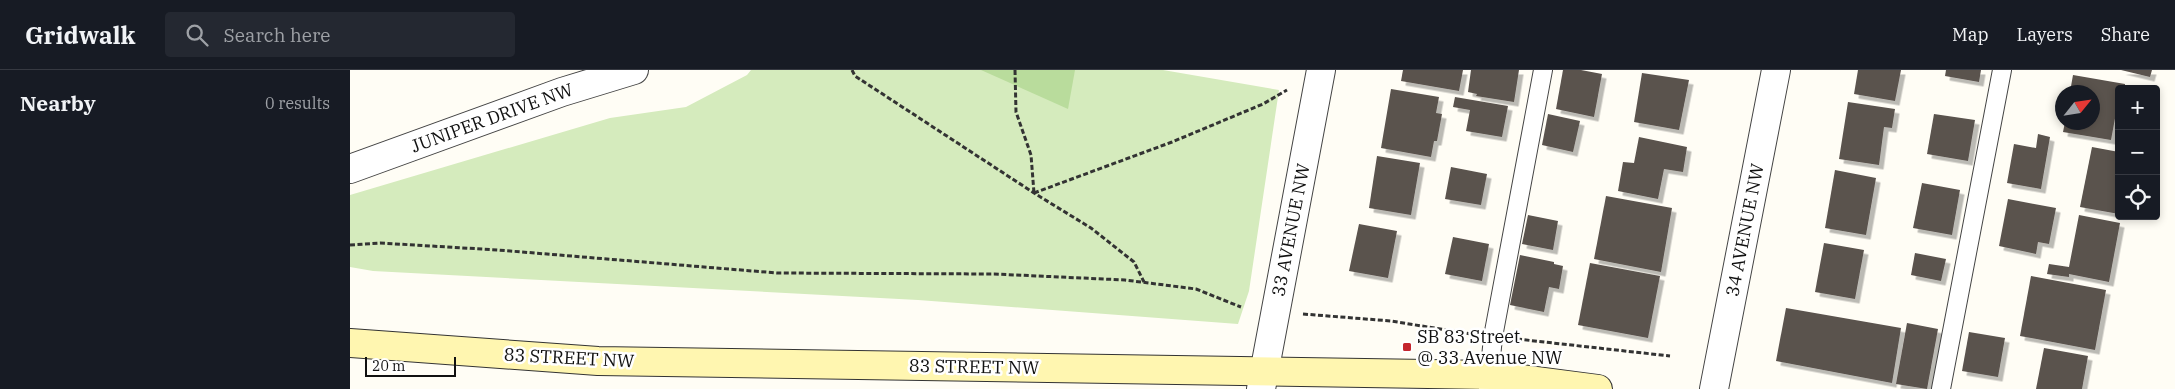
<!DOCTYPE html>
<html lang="en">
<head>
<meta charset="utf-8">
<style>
  :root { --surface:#171b24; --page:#242831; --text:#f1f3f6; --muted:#9ea1a6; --line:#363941 }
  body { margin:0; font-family:"IBM Plex Serif",serif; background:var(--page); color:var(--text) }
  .controls { position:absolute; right:15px; top:15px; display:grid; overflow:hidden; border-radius:5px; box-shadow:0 2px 8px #0003 }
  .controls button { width:45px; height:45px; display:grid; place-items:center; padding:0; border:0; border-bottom:1px solid var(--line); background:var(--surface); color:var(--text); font:25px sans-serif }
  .compass { position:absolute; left:1705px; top:15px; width:45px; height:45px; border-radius:50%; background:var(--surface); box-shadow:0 2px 8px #0003; rotate:60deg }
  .scale { position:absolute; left:15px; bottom:12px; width:91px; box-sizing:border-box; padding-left:5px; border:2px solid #111; border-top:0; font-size:14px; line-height:18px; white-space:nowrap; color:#111; -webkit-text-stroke:4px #fff; paint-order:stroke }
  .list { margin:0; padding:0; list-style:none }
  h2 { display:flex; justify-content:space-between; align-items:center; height:65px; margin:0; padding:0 20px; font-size:21px }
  h2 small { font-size:16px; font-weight:400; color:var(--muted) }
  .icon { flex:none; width:28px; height:28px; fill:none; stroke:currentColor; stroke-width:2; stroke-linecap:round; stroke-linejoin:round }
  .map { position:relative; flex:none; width:1825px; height:319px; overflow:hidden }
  header { display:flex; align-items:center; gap:30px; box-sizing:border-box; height:70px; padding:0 25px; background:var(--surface); border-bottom:1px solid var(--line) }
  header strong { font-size:24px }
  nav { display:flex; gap:28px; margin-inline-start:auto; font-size:18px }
  .search { width:350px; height:45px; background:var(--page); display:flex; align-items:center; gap:12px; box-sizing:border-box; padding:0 18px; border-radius:5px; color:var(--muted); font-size:19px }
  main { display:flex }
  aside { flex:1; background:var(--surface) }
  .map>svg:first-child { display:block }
  .green { fill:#d5ebbd }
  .forest { fill:#b9dc9c }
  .building { fill:#5a524d; filter:url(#shadow) }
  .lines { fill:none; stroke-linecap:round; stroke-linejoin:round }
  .lane-casing { stroke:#444; stroke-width:20 }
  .street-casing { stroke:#444; stroke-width:30 }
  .secondary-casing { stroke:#333; stroke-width:30 }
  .path { stroke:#333; stroke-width:3; stroke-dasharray:5 2.5; stroke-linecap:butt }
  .lane { stroke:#fff; stroke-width:18 }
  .street { stroke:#fff; stroke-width:28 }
  .secondary { stroke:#fff6b0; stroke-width:28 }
  .poi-dot { fill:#c4262e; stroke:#fff; stroke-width:2 }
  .labels { text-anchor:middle; stroke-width:5; stroke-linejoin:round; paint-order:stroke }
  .street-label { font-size:18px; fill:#111; stroke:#fff }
  .poi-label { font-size:18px; fill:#111; stroke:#fff; text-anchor:start }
</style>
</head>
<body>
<header>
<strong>Gridwalk</strong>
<div class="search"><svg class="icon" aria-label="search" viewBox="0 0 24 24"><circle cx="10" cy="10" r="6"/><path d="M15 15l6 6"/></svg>Search here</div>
<nav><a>Map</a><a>Layers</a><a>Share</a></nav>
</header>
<main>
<aside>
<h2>Nearby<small>0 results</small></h2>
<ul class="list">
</ul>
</aside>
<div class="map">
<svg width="1825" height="319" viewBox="0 0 1825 319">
  <defs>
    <filter id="shadow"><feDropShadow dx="4.5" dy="4.5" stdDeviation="0" flood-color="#0004"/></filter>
  </defs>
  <rect width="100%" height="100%" fill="#fffdf5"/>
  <!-- green -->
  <path class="green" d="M401 0H813L929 20 899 221 888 254 568 230 23 201 0 197V125L260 48 336 37 397 5Z"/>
  <!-- forest -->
  <path class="forest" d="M631 0H725L718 39Z"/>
  <!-- building -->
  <g class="building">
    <path d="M1053 0H1113L1109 21 1051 11Z"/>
    <path d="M1121 0H1169L1164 32 1126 26 1127 24 1118 22Z"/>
    <path d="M1213 0H1231L1252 4 1244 47 1206 39Z"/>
    <path d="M1508 0H1551L1545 31 1504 24Z"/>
    <path d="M1596 0H1631L1629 12 1595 6Z"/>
    <path d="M1771 0H1802L1800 7Z"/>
    <path d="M1292 3 1339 10 1329 60 1284 52Z"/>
    <path d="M1723 5 1775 14V19H1769V43H1766L1761 70 1713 62 1715 52H1742V22H1720Z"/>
    <path d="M1041 19 1089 27 1086 43 1092 44 1087 71H1084L1081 87 1031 78Z"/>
    <path d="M1105 27 1158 36 1152 67 1116 61 1120 40 1103 37Z"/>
    <path d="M1498 32 1545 39 1542 58 1534 57 1529 95 1489 89Z"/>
    <path d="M1198 44 1230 51 1223 82 1192 75Z"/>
    <path d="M1584 44 1625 50 1618 91 1577 84Z"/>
    <path d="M1688 64 1700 67 1691 119 1657 113 1664 74 1686 78Z"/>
    <path d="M1289 67 1337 77 1333 102 1314 99 1308 129 1268 121 1273 92 1284 93Z"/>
    <path d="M1742 77 1769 82V144L1730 137Z"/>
    <path d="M1027 86 1070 93 1061 145 1019 138Z"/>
    <path d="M1101 97 1137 104 1131 135 1095 129Z"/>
    <path d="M1485 100 1526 108 1516 165 1475 158Z"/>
    <path d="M1572 113 1610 120 1602 165 1563 158Z"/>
    <path d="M1256 126 1322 138 1311 202 1244 189Z"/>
    <path d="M1658 129 1706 138 1699 174 1688 172 1686 184 1649 176Z"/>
    <path d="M1178 145 1208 151 1203 180 1172 174Z"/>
    <path d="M1729 145 1770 153 1759 212 1719 204V207L1697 204 1699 194 1719 197Z"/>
    <path d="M1009 154 1047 161 1038 208 999 201Z"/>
    <path d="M1103 167 1139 174 1132 211 1095 204Z"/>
    <path d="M1474 173 1514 180 1505 229 1465 222Z"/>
    <path d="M1565 183 1596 189 1591 211 1561 205Z"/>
    <path d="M1170 185 1204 192V194L1213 196 1209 219 1199 217 1194 242 1160 235Z"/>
    <path d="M1240 193 1310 206 1298 268 1228 255Z"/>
    <path d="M1681 206 1756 220 1745 280 1670 266Z"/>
    <path d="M1436 238 1551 258 1542 313 1426 291Z"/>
    <path d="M1557 253 1588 259 1577 319 1546 314Z"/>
    <path d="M1619 262 1655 268 1648 307 1612 301Z"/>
    <path d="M1694 278 1738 286 1732 319H1686Z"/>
  </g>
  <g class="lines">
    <defs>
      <g id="lane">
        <path d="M1138 319 1143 267 1193 0"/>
        <path d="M1591 319 1652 0"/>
      </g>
      <g id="street">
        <path d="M0 99 212 22 284 0"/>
        <path d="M911 319 971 0"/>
        <path d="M1364 319 1426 0"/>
      </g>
      <path id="secondary" d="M0 273 248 291 1141 305 1248 319"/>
    </defs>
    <!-- lane casing -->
    <use href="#lane" class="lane-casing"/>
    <!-- street casing -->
    <use href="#street" class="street-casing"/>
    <!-- secondary casing -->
    <use href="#secondary" class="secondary-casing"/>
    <!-- path -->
    <g class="path">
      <path d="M502 0 505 6 684 123 741 158 784 192 794 212"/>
      <path d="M665 0 666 42 681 85 684 123"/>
      <path d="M684 123 822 72 913 34 937 20"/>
      <path d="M0 175 30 173 148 180 427 203 644 204 775 210 846 219 891 237"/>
      <path d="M953 244 1041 251 1121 264"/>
      <path d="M1167 269 1320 286"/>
    </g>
    <!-- lane -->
    <use href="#lane" class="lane"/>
    <!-- street -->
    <use href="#street" class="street"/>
    <!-- secondary -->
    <use href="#secondary" class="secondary"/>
  </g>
  <!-- markers -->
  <rect class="poi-dot" x="1052" y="272" width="10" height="10" rx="2.5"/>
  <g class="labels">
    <!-- street labels -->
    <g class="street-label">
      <text transform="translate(142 48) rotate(-20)" y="6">JUNIPER DRIVE NW</text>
      <text transform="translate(941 160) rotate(-79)" y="6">33 AVENUE NW</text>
      <text transform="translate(1395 160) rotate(-79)" y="6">34 AVENUE NW</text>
      <text transform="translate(219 288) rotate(3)" y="6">83 STREET NW</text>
      <text transform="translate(624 297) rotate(1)" y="6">83 STREET NW</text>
    </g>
    <!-- poi labels -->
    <g class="poi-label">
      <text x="1067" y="273">SB 83 Street<tspan x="1067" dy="21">@ 33 Avenue NW</tspan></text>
    </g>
  </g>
</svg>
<div class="controls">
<button>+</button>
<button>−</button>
<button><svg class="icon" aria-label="locate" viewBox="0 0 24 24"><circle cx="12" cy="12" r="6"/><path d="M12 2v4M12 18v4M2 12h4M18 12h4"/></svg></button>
</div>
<svg class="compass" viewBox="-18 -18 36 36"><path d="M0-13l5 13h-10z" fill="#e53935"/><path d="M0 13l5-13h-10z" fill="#9ea1a6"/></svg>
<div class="scale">20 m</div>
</div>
</main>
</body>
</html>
